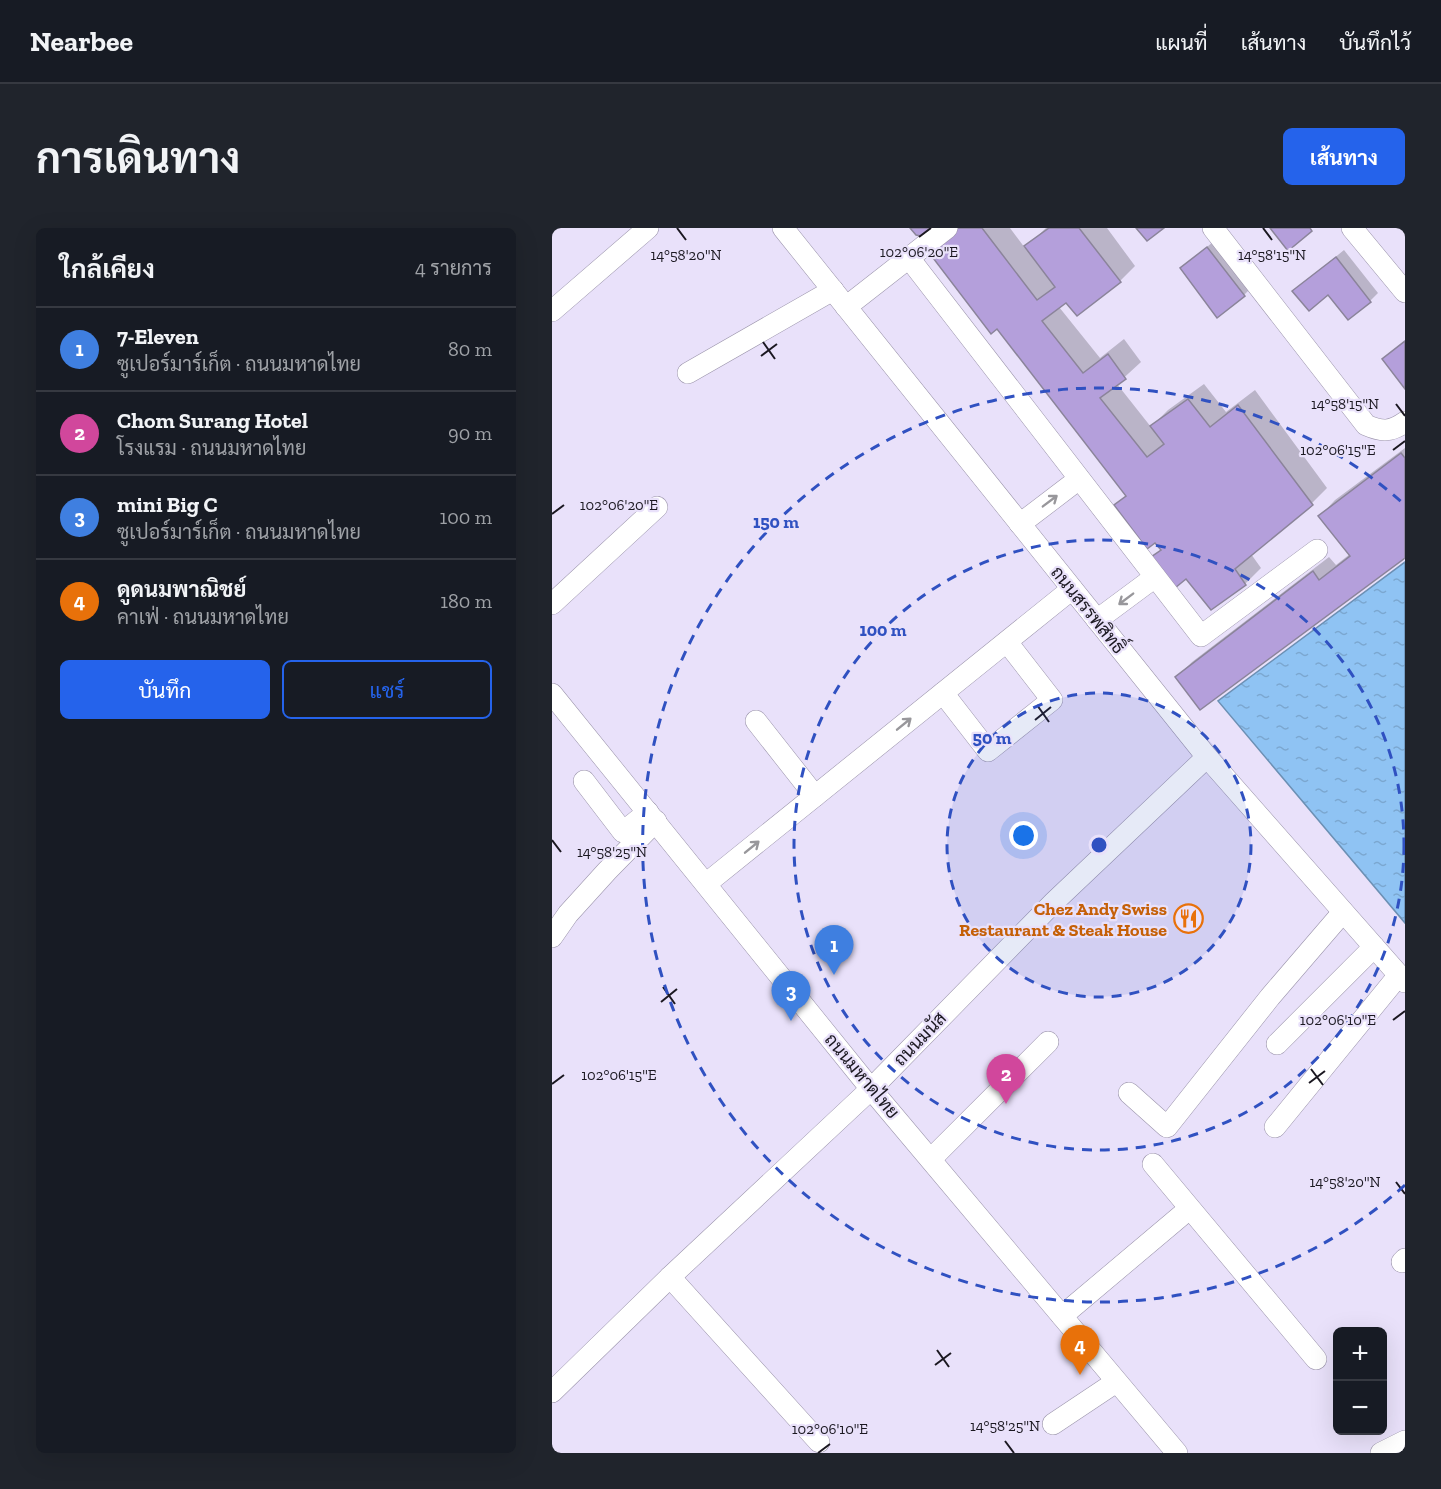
<!DOCTYPE html>
<html lang="th">
<head>
<meta charset="utf-8">
<style>
  :root { --surface:#171b24; --page:#20242c; --text:#f1f3f6; --muted:#9ea1a6; --line:#363941; --accent:#2563eb }
  body { margin:0; font-family:"Zilla Slab",Sarabun,serif; background:var(--page); color:var(--text) }
  .controls { position:absolute; right:18px; bottom:18px; display:grid; overflow:hidden; border-radius:9px; box-shadow:0 6px 24px #0002 }
  .controls button { width:54px; height:54px; display:grid; place-items:center; padding:0; border:0; border-bottom:2px solid var(--line); background:var(--surface); color:var(--text); font:30px sans-serif }
  .you { position:absolute; left:472px; top:608px; width:21px; height:21px; margin:-15px; border:4px solid #fff; border-radius:50%; background:#1a73e8; box-shadow:0 0 0 9px #1a73e833 }
  .badge { display:grid; place-items:center; width:39px; height:39px; border-radius:50%; background:var(--accent); color:#fff; font-size:20px; font-weight:700 }
  .pin { position:absolute; translate:-50% -50px; filter:drop-shadow(0 2px 3px #0008) }
  .pin::after { content:''; position:absolute; top:32px; width:21px; height:18px; background:inherit; clip-path:polygon(0 0,100% 0,50% 100%) }
  .list { margin:0; padding:0; list-style:none }
  h2 { display:flex; justify-content:space-between; align-items:center; height:78px; margin:0; padding:0 24px; font-size:26px }
  h2 small { font-size:20px; font-weight:400; color:var(--muted) }
  .list li { display:grid; grid-template-columns:39px 1fr auto; gap:18px; align-items:center; box-sizing:border-box; height:84px; padding:0 24px; border-top:2px solid var(--line) }
  .list b { display:block; font-size:22px; white-space:nowrap }
  .list p { margin:0; font-size:20px; white-space:nowrap; color:var(--muted) }
  .list em { font-size:20px; font-style:normal; color:var(--muted) }
  .actions { display:flex; gap:12px; padding:18px 24px }
  .actions a { flex:1; padding:14px 0; border:2px solid var(--accent); border-radius:9px; text-align:center; font-size:21px; color:var(--accent) }
  .actions .main { background:var(--accent); color:#fff }
  .map { position:relative; flex:none; width:853px; height:1225px; overflow:hidden; border-radius:9px }
  header { display:flex; align-items:center; gap:36px; box-sizing:border-box; height:84px; padding:0 30px; background:var(--surface); border-bottom:2px solid var(--line) }
  header strong { font-size:28px }
  nav { display:flex; gap:33px; margin-inline-start:auto; font-size:21px }
  .intro { display:flex; align-items:center; justify-content:space-between; box-sizing:border-box; height:144px; padding:0 36px }
  h1 { margin:0; font-size:42px }
  .button { padding:15px 27px; border-radius:9px; background:var(--accent); color:#fff; font-size:21px; font-weight:700 }
  main { display:flex; gap:36px; padding:0 36px }
  aside { flex:1; background:var(--surface); border-radius:9px; box-shadow:0 6px 24px #0002 }
  .map>svg:first-child { display:block }
  .water { fill:url(#water-ripples); stroke:#6c90b4; stroke-width:1.5 }
  .shadow { fill:#0003 }
  .building { fill:#b49fdb; stroke:#8b849a; stroke-width:1.5 }
  .lines { fill:none; stroke-linecap:round; stroke-linejoin:round }
  .minor-casing { stroke:#9b94ab; stroke-width:22 }
  .minor { stroke:#fff; stroke-width:21 }
  .oneway { stroke:#98979b }
  .ticks { fill:none; stroke:#1b1821; stroke-width:2 }
  .ring { fill:none; stroke:#3051c1; stroke-width:3; stroke-dasharray:10 8 }
  .labels { text-anchor:middle; stroke-width:4.5; stroke-linejoin:round; paint-order:stroke }
  .street-label { font-size:18px; fill:#1b1821; stroke:#e9e1fa }
  .food-label { font-size:18px; font-weight:bold; fill:#c56008; stroke:#e9e1fa; text-anchor:end }
  .ticks-label { font-size:15px; text-anchor:middle; fill:#1b1821; stroke:#e9e1fa; stroke-width:4.5; stroke-linejoin:round; paint-order:stroke }
  .centre { fill:#3051c1; stroke:#e9e1fa; stroke-width:3 }
  .ring-label { font-size:18px; text-anchor:middle; font-weight:bold; fill:#3051c1; stroke:#e9e1fa; stroke-width:4.5; stroke-linejoin:round; paint-order:stroke }
</style>
</head>
<body>
<header>
<strong>Nearbee</strong>
<nav><a>แผนที่</a><a>เส้นทาง</a><a>บันทึกไว้</a></nav>
</header>
<div class="intro"><h1>การเดินทาง</h1><a class="button">เส้นทาง</a></div>
<main>
<aside>
<h2>ใกล้เคียง<small>4 รายการ</small></h2>
<ul class="list">
<li><span class="badge" style="background:#3f7fe0">1</span><div><b>7-Eleven</b><p>ซูเปอร์มาร์เก็ต · ถนนมหาดไทย</p></div><em>80 m</em></li>
<li><span class="badge" style="background:#d1479c">2</span><div><b>Chom Surang Hotel</b><p>โรงแรม · ถนนมหาดไทย</p></div><em>90 m</em></li>
<li><span class="badge" style="background:#3f7fe0">3</span><div><b>mini Big C</b><p>ซูเปอร์มาร์เก็ต · ถนนมหาดไทย</p></div><em>100 m</em></li>
<li><span class="badge" style="background:#e8710a">4</span><div><b>ดูดนมพาณิชย์</b><p>คาเฟ่ · ถนนมหาดไทย</p></div><em>180 m</em></li>
</ul>
<div class="actions"><a class="main">บันทึก</a><a>แชร์</a></div>
</aside>
<div class="map">
<svg width="853" height="1225" viewBox="0 0 853 1225">
  <defs>
    <pattern id="water-ripples" width="26" height="14" patternUnits="userSpaceOnUse" patternTransform="scale(1.5)"><rect width="26" height="14" fill="#8fc3f3"/><path d="M2 4q2-2 4 0t4 0M15 11q2-2 4 0t4 0" fill="none" stroke="#7ba7d0"/></pattern>
  </defs>
  <rect width="100%" height="100%" fill="#e9e1fa"/>
  <!-- water -->
  <path class="water" d="M853 334V695L666 473Z"/>
  <!-- shadow -->
  <g class="shadow">
    <path d="M401 0H458L473 20 494 0H555L583 38 568 53 515 73 507 79 548 130 572 111 589 134 565 156 599 199 616 182 652 156 674 184 703 162 775 260 760 275 699 326 709 340 693 356 660 380 634 349 601 329 610 321 564 277 575 267Z"/>
    <path d="M668 8 704 55 692 67 665 88 630 40Z"/>
    <path d="M792 22 826 65 818 73 776 65 742 63Z"/>
    <path d="M853 220V328L625 449 640 434 777 329 784 337 798 326 768 288 783 272Z"/>
  </g>
  <!-- building -->
  <g class="building">
    <path d="M358 0H380L369 8 364 7Z"/>
    <path d="M405 0H430L485 72 503 59 472 18 497 0H527L569 54 525 88 514 75 490 93 531 145 556 126 574 151 548 170 595 229 612 216 598 198 636 171 658 199 686 177 761 277 683 341 694 357 659 382 634 351 623 360 599 329 609 322 603 315 595 321 562 277 574 268 445 101 439 106 375 22Z"/>
    <path d="M584 0H612L595 13Z"/>
    <path d="M718 0H758L760 3 736 23Z"/>
    <path d="M655 19 693 68 665 90 628 40Z"/>
    <path d="M784 29 819 74 796 92 776 67 757 83 740 63Z"/>
    <path d="M853 113V161L830 131Z"/>
    <path d="M849 225 853 230V330L648 482 623 449 761 343 767 352 798 328 766 288Z"/>
  </g>
  <g class="lines">
    <defs>
      <g id="minor">
        <path d="M231 0 655 529 853 754"/>
        <path d="M661 0 814 197C830 204 839 204 853 194"/>
        <path d="M800 0 853 64"/>
        <path d="M357 30 649 408 765 322"/>
        <path d="M294 79 395 0"/>
        <path d="M0 83 96 0"/>
        <path d="M136 145 281 62"/>
        <path d="M468 296 527 251"/>
        <path d="M0 376 105 279"/>
        <path d="M545 392 603 349"/>
        <path d="M391 465 436 523 500 472 455 414"/>
        <path d="M0 466 319 861 625 1225"/>
        <path d="M204 493 263 568"/>
        <path d="M32 553 71 604 96 584"/>
        <path d="M155 655 520 361"/>
        <path d="M0 709 16 686 55 643 104 593"/>
        <path d="M725 816 822 719"/>
        <path d="M577 865 615 899 718 769 791 684"/>
        <path d="M723 899 847 747"/>
        <path d="M380 930 496 814"/>
        <path d="M601 936 764 1131"/>
        <path d="M850 1034 853 1031"/>
        <path d="M118 1049 267 1214"/>
        <path d="M510 1088 637 981"/>
        <path d="M0 1164 118 1049 319 861 502 674 655 529"/>
        <path d="M501 1196 564 1154"/>
        <path d="M829 1225 853 1213"/>
      </g>
    </defs>
    <!-- minor casing -->
    <use href="#minor" class="minor-casing"/>
    <!-- minor -->
    <use href="#minor" class="minor"/>
  </g>
  <!-- one-way arrows -->
  <defs><path id="oneway-shaft" d="M-6 0H5M1.5-3L5.5 0L1.5 3" fill="none" stroke-width="1.6" stroke-linecap="round" stroke-linejoin="round" transform="scale(1.5)"/></defs>
  <g class="oneway">
    <use href="#oneway-shaft" transform="translate(498 273) rotate(-37)"/>
    <use href="#oneway-shaft" transform="translate(574 371) rotate(143)"/>
    <use href="#oneway-shaft" transform="translate(352 496) rotate(-39)"/>
    <use href="#oneway-shaft" transform="translate(200 619) rotate(-39)"/>
  </g>
  <!-- ticks -->
  <path class="ticks" d="M125 0 134 12M711 0 720 12M367 9 379 0M211 114 223 131M209 128 225 116M844 176 853 188M841 222 853 213M0 286 12 277M485 477 497 494M483 492 499 479M0 612 9 624M111 759 123 776M109 774 125 761M841 792 853 783M759 841 771 857M757 855 773 843M0 856 12 847M844 954 853 966M385 1122 397 1139M383 1137 399 1125M453 1213 462 1225M266 1225 278 1216"/>
  <!-- distance rings -->
  <circle cx="547" cy="617" r="152" fill="#3051c1" fill-opacity=".12"/>
  <g class="ring">
    <circle cx="547" cy="617" r="152"/>
    <circle cx="547" cy="617" r="305"/>
    <path d="M853 957A457 457 0 1 1 853 277"/>
  </g>
  <!-- icons -->
  <defs>
    <symbol id="restaurant-ring" viewBox="-11 -11 22 22"><circle r="9.5" fill="#e9e1fa" stroke="#e8710a" stroke-width="1.5"/><path d="M-5-6h1v4h1v-4h1v4h1v-4h1v5L-1.5 .5V6h-2V.5L-5-1ZM5-6V6H3V1.5H1.5Q1.5-4 5-6Z" fill="#e8710a"/></symbol>
  </defs>
  <g fill-rule="evenodd">
    <use href="#restaurant-ring" x="620" y="674" width="33" height="33"/>
  </g>
  <g class="labels">
    <!-- street labels -->
    <g class="street-label">
      <text transform="translate(536 382) rotate(51)" y="6">ถนนสรรพสิทธิ์</text>
      <text transform="translate(368 811) rotate(-46)" y="6">ถนนมนัส</text>
      <text transform="translate(310 848) rotate(50)" y="6">ถนนมหาดไทย</text>
    </g>
    <!-- food labels -->
    <g class="food-label">
      <text x="615" y="687">Chez Andy Swiss<tspan x="615" dy="21">Restaurant &amp; Steak House</tspan></text>
    </g>
  </g>
  <g class="ticks-label">
    <text x="367" y="29">102°06'20"E</text>
    <text x="134" y="32">14°58'20"N</text>
    <text x="720" y="32">14°58'15"N</text>
    <text x="793" y="181">14°58'15"N</text>
    <text x="786" y="227">102°06'15"E</text>
    <text x="67" y="282">102°06'20"E</text>
    <text x="60" y="629">14°58'25"N</text>
    <text x="786" y="797">102°06'10"E</text>
    <text x="67" y="852">102°06'15"E</text>
    <text x="793" y="959">14°58'20"N</text>
    <text x="453" y="1203">14°58'25"N</text>
    <text x="278" y="1206">102°06'10"E</text>
  </g>
  <circle cx="547" cy="617" r="9" class="centre"/>
  <g class="ring-label">
    <text x="224" y="300">150 m</text>
    <text x="331" y="408">100 m</text>
    <text x="440" y="516">50 m</text>
  </g>
</svg>
<div class="controls">
<button>+</button>
<button>−</button>
</div>
<div class="you"></div>
<div class="pin badge" style="left:282px;top:747px;background:#3f7fe0">1</div>
<div class="pin badge" style="left:454px;top:876px;background:#d1479c">2</div>
<div class="pin badge" style="left:239px;top:793px;background:#3f7fe0">3</div>
<div class="pin badge" style="left:528px;top:1147px;background:#e8710a">4</div>
</div>
</main>
</body>
</html>
